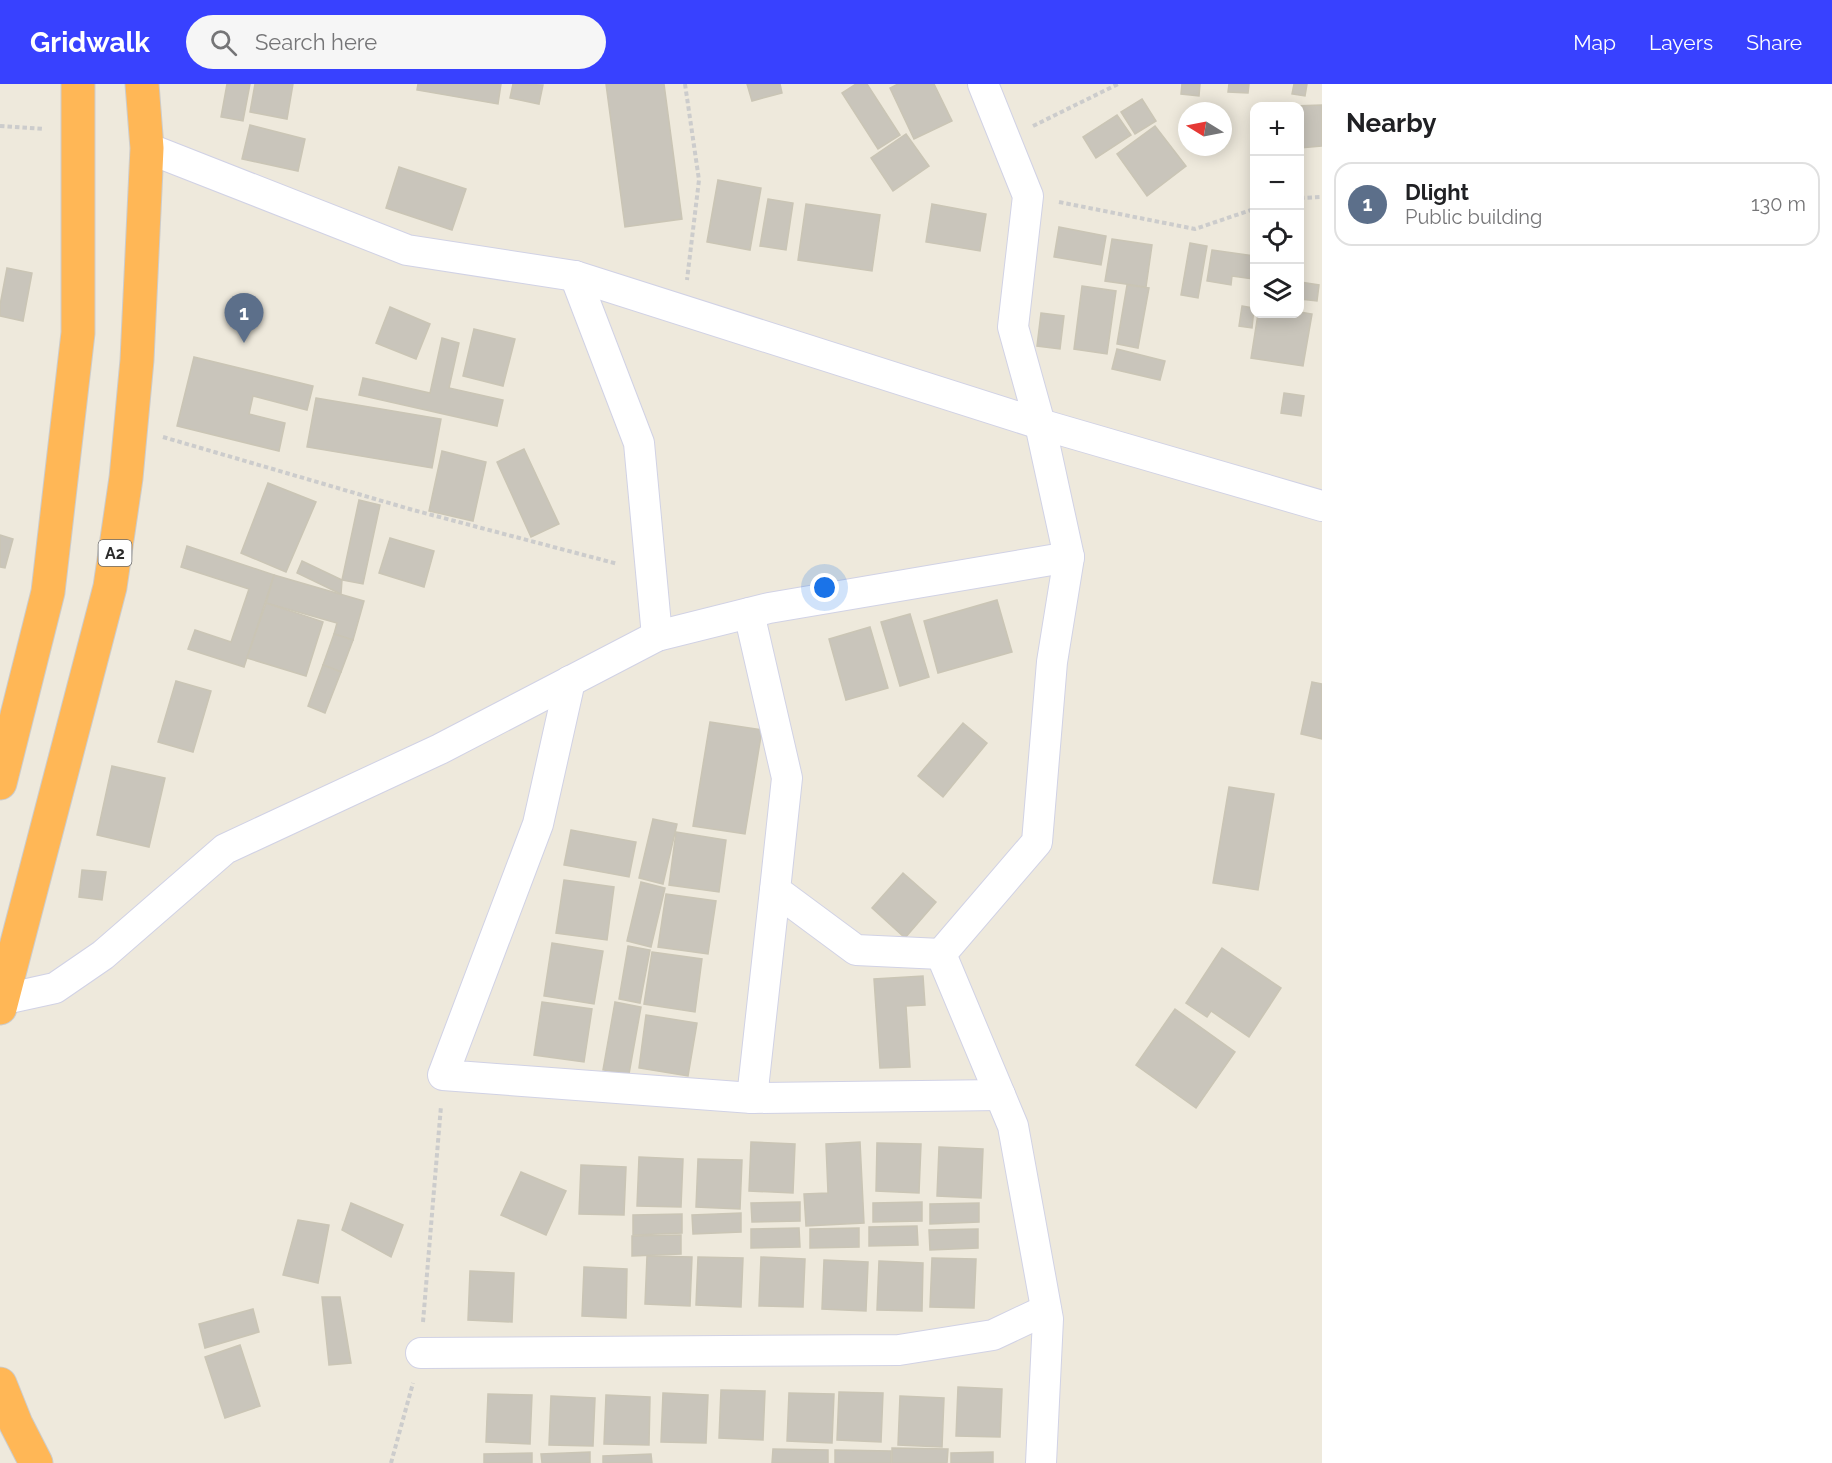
<!DOCTYPE html>
<html lang="en">
<head>
<meta charset="utf-8">
<style>
  :root { --surface:#fff; --page:#f6f6f6; --text:#202124; --muted:#757577; --line:#e0e0e0; --accent:#3841ff }
  body { margin:0; font-family:Raleway,sans-serif; background:var(--page); color:var(--text) }
  .controls { position:absolute; right:18px; top:18px; display:grid; overflow:hidden; border-radius:12px; box-shadow:0 3px 15px #0003 }
  .controls button { width:54px; height:54px; display:grid; place-items:center; padding:0; border:0; border-bottom:2px solid var(--line); background:var(--surface); color:var(--text); font:30px sans-serif }
  .compass { position:absolute; left:1178px; top:18px; width:54px; height:54px; border-radius:50%; background:var(--surface); box-shadow:0 3px 15px #0003; rotate:280deg }
  .you { position:absolute; left:825px; top:504px; width:21px; height:21px; margin:-15px; border:4px solid #fff; border-radius:50%; background:#1a73e8; box-shadow:0 0 0 9px #1a73e833 }
  .badge { display:grid; place-items:center; width:39px; height:39px; border-radius:50%; background:var(--accent); color:#fff; font-size:20px; font-weight:700 }
  .pin { position:absolute; translate:-50% -50px; filter:drop-shadow(0 2px 3px #0008) }
  .pin::after { content:''; position:absolute; top:32px; width:21px; height:18px; background:inherit; clip-path:polygon(0 0,100% 0,50% 100%) }
  .list { margin:0; padding:0; list-style:none }
  h2 { display:flex; justify-content:space-between; align-items:center; height:78px; margin:0; padding:0 24px; font-size:26px }
  h2 small { font-size:20px; font-weight:400; color:var(--muted) }
  .list li { display:grid; grid-template-columns:39px 1fr auto; gap:18px; align-items:center; box-sizing:border-box; height:84px; margin:0 12px 12px; padding:0 12px; border:2px solid var(--line); border-radius:18px }
  .list b { display:block; font-size:22px; white-space:nowrap }
  .list p { margin:0; font-size:20px; white-space:nowrap; color:var(--muted) }
  .list em { font-size:20px; font-style:normal; color:var(--muted) }
  .icon { flex:none; width:33px; height:33px; fill:none; stroke:currentColor; stroke-width:2; stroke-linecap:round; stroke-linejoin:round }
  .map { position:relative; flex:none; width:1322px; height:1379px; overflow:hidden }
  header { display:flex; align-items:center; gap:36px; box-sizing:border-box; height:84px; padding:0 30px; background:var(--accent); color:#fff }
  header strong { font-size:28px }
  nav { display:flex; gap:33px; margin-inline-start:auto; font-size:21px }
  .search { width:420px; height:54px; background:var(--page); display:flex; align-items:center; gap:15px; box-sizing:border-box; padding:0 21px; border-radius:33px; color:var(--muted); font-size:22px }
  main { display:flex }
  aside { flex:1; background:var(--surface) }
  .map>svg:first-child { display:block }
  .building { fill:#c9c5bb; stroke:#cac5b5; stroke-width:1.5 }
  .lines { fill:none; stroke-linecap:round; stroke-linejoin:round }
  .street-casing { stroke:#d1d2e5; stroke-width:32 }
  .highway-casing { stroke:#ccc; stroke-width:35 }
  .path { stroke:#ccc; stroke-width:4; stroke-dasharray:4.5 3; stroke-linecap:butt }
  .street { stroke:#fff; stroke-width:30 }
  .highway { stroke:#ffb756; stroke-width:33 }
  .labels { text-anchor:middle; stroke-width:4.5; stroke-linejoin:round; paint-order:stroke }
  .shield { fill:#fff; stroke:#6b6b6b; stroke-width:1.5 }
  .shield-label { font-size:16px; font-weight:bold; fill:#2b2b2b }
</style>
</head>
<body>
<header>
<strong>Gridwalk</strong>
<div class="search"><svg class="icon" aria-label="search" viewBox="0 0 24 24"><circle cx="10" cy="10" r="6"/><path d="M15 15l6 6"/></svg>Search here</div>
<nav><a>Map</a><a>Layers</a><a>Share</a></nav>
</header>
<main>
<div class="map">
<svg width="1322" height="1379" viewBox="0 0 1322 1379">
  <rect width="100%" height="100%" fill="#eee9dc"/>
  <!-- building -->
  <g class="building">
    <path d="M227 0H250L243 37 221 33Z"/>
    <path d="M255 0H293L287 35 250 28Z"/>
    <path d="M418 0H501L498 20 417 6Z"/>
    <path d="M513 0 543 1 539 20 510 14Z"/>
    <path d="M606 0H664L682 135 625 143Z"/>
    <path d="M747 0H780L782 9 752 17Z"/>
    <path d="M856 0H867L900 51 878 65 842 9Z"/>
    <path d="M898 0H934L952 37 914 55 890 4Z"/>
    <path d="M1182 0H1200L1199 12 1181 10Z"/>
    <path d="M1229 0H1249L1248 9 1228 8Z"/>
    <path d="M1294 0H1307L1305 12 1292 10Z"/>
    <path d="M1142 15 1156 37 1135 50 1121 28Z"/>
    <path d="M1322 21V62L1300 64V22H1293Z"/>
    <path d="M1117 31 1131 51 1096 74 1083 53Z"/>
    <path d="M250 41 305 55 298 87 242 75Z"/>
    <path d="M1155 42 1186 82 1147 112 1117 70Z"/>
    <path d="M906 50 929 82 893 107 871 74Z"/>
    <path d="M399 83 466 105 452 146 386 124Z"/>
    <path d="M718 96 761 104 750 166 707 158Z"/>
    <path d="M768 115 793 119 786 166 760 162Z"/>
    <path d="M806 120 880 131 872 187 798 176Z"/>
    <path d="M932 120 986 130 980 167 926 158Z"/>
    <path d="M1059 143 1106 152 1101 181 1054 173Z"/>
    <path d="M1112 155 1152 161 1146 203 1105 197Z"/>
    <path d="M1190 159 1207 162 1198 214 1181 211Z"/>
    <path d="M1212 166 1254 172 1253 195 1232 192 1231 201 1207 197Z"/>
    <path d="M7 184 32 189 23 237 0 232V221Z"/>
    <path d="M1300 198 1319 201 1317 217 1300 215Z"/>
    <path d="M1127 201 1149 204 1138 264 1117 260Z"/>
    <path d="M1082 202 1116 207 1107 270 1074 265Z"/>
    <path d="M1242 222 1254 224 1252 244 1239 242Z"/>
    <path d="M390 223 430 240 416 275 376 259Z"/>
    <path d="M1300 228 1312 230 1303 282 1251 274 1258 230H1300Z"/>
    <path d="M1041 229 1064 232 1060 265 1037 262Z"/>
    <path d="M474 245 515 255 503 302 463 292Z"/>
    <path d="M442 254 459 259 449 304 503 316 497 342 359 311 363 294 430 309Z"/>
    <path d="M1117 265 1165 277 1160 296 1112 285Z"/>
    <path d="M194 273 313 302 307 326 253 312 249 330 285 339 279 367 177 342Z"/>
    <path d="M1284 309 1304 312 1301 332 1281 329Z"/>
    <path d="M316 314 441 335 432 384 307 363Z"/>
    <path d="M524 365 559 440 531 453 497 378Z"/>
    <path d="M442 367 486 378 473 437 429 427Z"/>
    <path d="M268 399 316 418 286 488 241 469Z"/>
    <path d="M359 416 380 421 363 500 342 496Z"/>
    <path d="M0 451 13 455 5 484 0 483Z"/>
    <path d="M390 454 434 467 424 503 379 489Z"/>
    <path d="M187 462 274 491 244 583 188 565 195 546 231 558 249 505 181 483Z"/>
    <path d="M302 477 342 496 341 510 297 489Z"/>
    <path d="M274 491 364 517 353 556 334 550 337 539 266 519Z"/>
    <path d="M997 516 1012 568 938 589 924 537Z"/>
    <path d="M266 519 323 538 306 592 247 574Z"/>
    <path d="M910 530 929 593 900 602 881 538Z"/>
    <path d="M870 543 888 604 846 616 829 555Z"/>
    <path d="M334 550 353 556 341 588 323 581Z"/>
    <path d="M323 581 341 588 325 629 308 622Z"/>
    <path d="M176 597 211 607 193 668 158 658Z"/>
    <path d="M1312 598 1322 600V655L1301 650Z"/>
    <path d="M710 638 762 646 745 750 693 742Z"/>
    <path d="M963 639 987 659 943 713 918 692Z"/>
    <path d="M112 682 165 694 149 763 97 751Z"/>
    <path d="M1229 703 1274 710 1258 806 1213 799Z"/>
    <path d="M653 735 677 740 663 800 639 794Z"/>
    <path d="M571 746 636 758 629 793 564 781Z"/>
    <path d="M676 748 726 756 719 808 669 801Z"/>
    <path d="M82 786 106 788 102 816 79 813Z"/>
    <path d="M903 789 936 818 905 854 872 824Z"/>
    <path d="M564 796 614 803 607 856 556 849Z"/>
    <path d="M641 798 665 804 651 863 627 857Z"/>
    <path d="M666 810 716 817 708 870 658 863Z"/>
    <path d="M552 859 603 867 594 920 544 912Z"/>
    <path d="M628 862 650 866 640 919 619 915Z"/>
    <path d="M1222 864 1281 904 1249 953 1211 927 1207 933 1186 919Z"/>
    <path d="M652 868 702 875 695 928 644 920Z"/>
    <path d="M923 892 925 921 906 922 910 983 880 984 874 895Z"/>
    <path d="M542 918 592 925 584 978 534 971Z"/>
    <path d="M615 918 641 923 629 990 603 986Z"/>
    <path d="M1175 925 1235 968 1196 1024 1136 981Z"/>
    <path d="M646 931 697 939 688 992 639 984Z"/>
    <path d="M751 1058 795 1060 793 1109 749 1107Z"/>
    <path d="M860 1058 864 1139 806 1142 804 1110 828 1109 826 1060Z"/>
    <path d="M877 1059 921 1060 919 1109 876 1107Z"/>
    <path d="M939 1063 983 1065 981 1114 937 1112Z"/>
    <path d="M639 1073 683 1075 681 1123 637 1122Z"/>
    <path d="M698 1075 742 1076 740 1125 696 1123Z"/>
    <path d="M581 1081 626 1083 624 1131 579 1130Z"/>
    <path d="M521 1088 566 1107 546 1151 501 1131Z"/>
    <path d="M800 1118V1137L752 1138 751 1119Z"/>
    <path d="M922 1118V1137L873 1138V1119Z"/>
    <path d="M351 1119 403 1141 391 1173 342 1146Z"/>
    <path d="M979 1119V1138L930 1140V1120Z"/>
    <path d="M741 1129V1148L693 1150 692 1131Z"/>
    <path d="M682 1130V1149L633 1151V1131Z"/>
    <path d="M298 1136 329 1141 318 1199 283 1191Z"/>
    <path d="M917 1142 918 1161 869 1162V1143Z"/>
    <path d="M799 1144 800 1163 751 1164V1145Z"/>
    <path d="M859 1144V1163L810 1164V1145Z"/>
    <path d="M978 1145V1164L930 1166 929 1146Z"/>
    <path d="M681 1151V1170L632 1172V1152Z"/>
    <path d="M647 1172 692 1173 690 1222 645 1220Z"/>
    <path d="M698 1173 743 1174 741 1223 696 1221Z"/>
    <path d="M761 1173 805 1175 803 1223 759 1222Z"/>
    <path d="M932 1174 976 1175 974 1224 930 1223Z"/>
    <path d="M824 1176 868 1178 866 1227 822 1225Z"/>
    <path d="M879 1177 923 1179 922 1227 877 1226Z"/>
    <path d="M584 1183 627 1185 626 1234 582 1232Z"/>
    <path d="M470 1187 514 1189 512 1238 468 1236Z"/>
    <path d="M322 1213H340L351 1279 329 1281Z"/>
    <path d="M253 1225 259 1248 205 1264 199 1240Z"/>
    <path d="M240 1261 260 1322 225 1334 205 1273Z"/>
    <path d="M958 1303 1002 1305 1000 1353 956 1352Z"/>
    <path d="M721 1306 765 1307 763 1356 719 1354Z"/>
    <path d="M839 1308 883 1309 881 1358 837 1356Z"/>
    <path d="M663 1309 708 1311 706 1359 661 1358Z"/>
    <path d="M789 1309 834 1310 832 1359 787 1357Z"/>
    <path d="M488 1310 532 1311 530 1360 486 1358Z"/>
    <path d="M606 1311 650 1313 649 1361 604 1360Z"/>
    <path d="M551 1312 595 1314 593 1362 549 1361Z"/>
    <path d="M900 1312 944 1314 942 1363 898 1361Z"/>
    <path d="M892 1364 948 1365 947 1379H892Z"/>
    <path d="M773 1365 828 1366V1379H772Z"/>
    <path d="M835 1366 891 1367V1379H835Z"/>
    <path d="M590 1368V1379H542L541 1370Z"/>
    <path d="M993 1368V1379H951V1369Z"/>
    <path d="M532 1369V1379H484V1370Z"/>
    <path d="M651 1370 652 1379H603V1372Z"/>
  </g>
  <g class="lines">
    <defs>
      <g id="street">
        <path d="M983 0 1028 112 1013 243 1040 340 1069 473 1052 578 1037 758 941 870 1013 1042 1048 1235 1041 1379"/>
        <path d="M147 64 407 166 575 192 1040 340 1322 422"/>
        <path d="M575 192 639 359 657 552"/>
        <path d="M749 529 787 694 775 806 856 866 941 870"/>
        <path d="M570 597 538 740 443 991 752 1014"/>
        <path d="M775 806 752 1014 1000 1011"/>
        <path d="M0 916 55 904 103 871 225 765 440 665 657 552 769 524 1069 473"/>
        <path d="M421 1269 899 1266 993 1251 1046 1226"/>
      </g>
      <g id="highway">
        <path d="M0 699 48 508 78 249V0"/>
        <path d="M0 924 110 503 126 394 137 276 147 64 142 0"/>
        <path d="M0 1300 16 1340 36 1379"/>
      </g>
    </defs>
    <!-- street casing -->
    <use href="#street" class="street-casing"/>
    <!-- highway casing -->
    <use href="#highway" class="highway-casing"/>
    <!-- path -->
    <g class="path">
      <path d="M685 0 699 96 687 196"/>
      <path d="M0 42 44 45"/>
      <path d="M1033 42 1118 0"/>
      <path d="M1300 114 1322 113"/>
      <path d="M1059 118 1195 145 1254 125"/>
      <path d="M163 353 413 426 618 480"/>
      <path d="M423 1238 441 1022"/>
      <path d="M391 1379 413 1299"/>
    </g>
    <!-- street -->
    <use href="#street" class="street"/>
    <!-- highway -->
    <use href="#highway" class="highway"/>
  </g>
  <g class="labels">
    <!-- shield labels -->
    <rect class="shield" x="98.5" y="456" width="33" height="26" rx="4.5"/>
    <g class="shield-label">
      <text x="115" y="475">A2</text>
    </g>
  </g>
</svg>
<div class="controls">
<button>+</button>
<button>−</button>
<button><svg class="icon" aria-label="locate" viewBox="0 0 24 24"><circle cx="12" cy="12" r="6"/><path d="M12 2v4M12 18v4M2 12h4M18 12h4"/></svg></button>
<button><svg class="icon" aria-label="layers" viewBox="0 0 24 24"><path d="M12 4l9 5-9 5-9-5zM3 14l9 5 9-5"/></svg></button>
</div>
<svg class="compass" viewBox="-18 -18 36 36"><path d="M0-13l5 13h-10z" fill="#e53935"/><path d="M0 13l5-13h-10z" fill="#757577"/></svg>
<div class="you"></div>
<div class="pin badge" style="left:244px;top:259px;background:#5c6f8a">1</div>
</div>
<aside>
<h2>Nearby<small></small></h2>
<ul class="list">
<li><span class="badge" style="background:#5c6f8a">1</span><div><b>Dlight</b><p>Public building</p></div><em>130 m</em></li>
</ul>
</aside>
</main>
</body>
</html>
